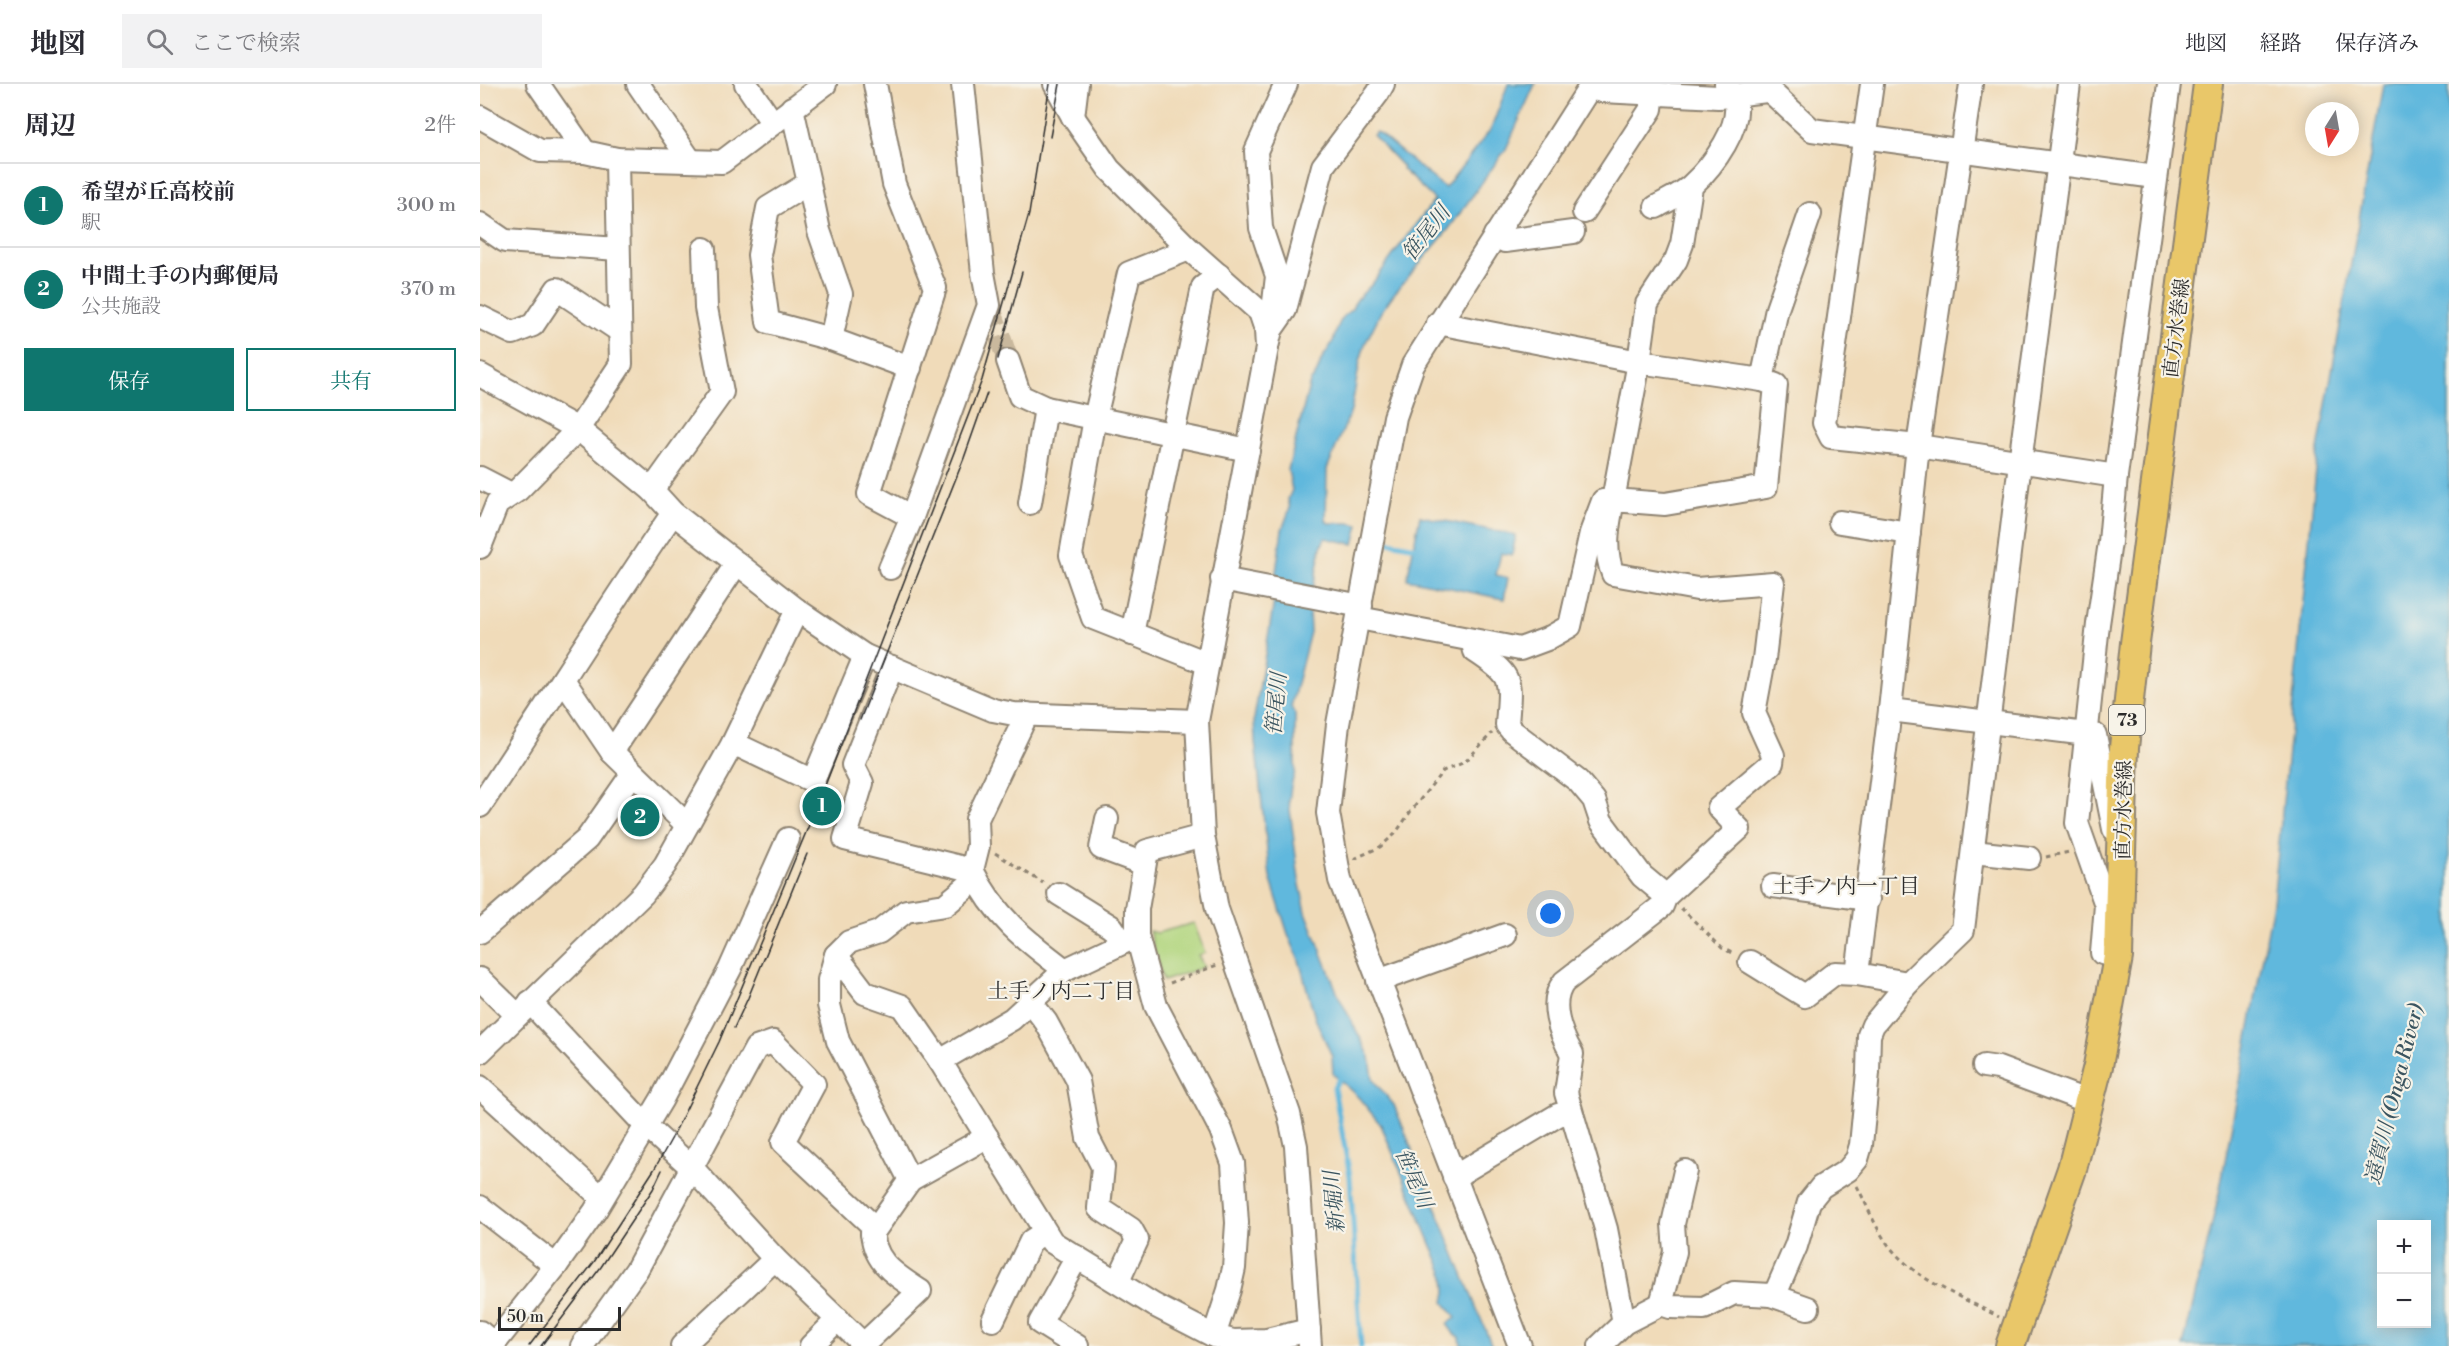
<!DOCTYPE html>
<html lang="ja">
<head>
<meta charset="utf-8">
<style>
  :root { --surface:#fff; --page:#f2f2f3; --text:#2b2b33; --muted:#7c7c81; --line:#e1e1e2; --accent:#0f766e }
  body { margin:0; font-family:"Libre Bodoni","Noto Serif JP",serif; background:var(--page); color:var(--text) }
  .controls { position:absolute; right:18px; bottom:18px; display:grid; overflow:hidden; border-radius:0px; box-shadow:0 3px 15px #0003 }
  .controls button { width:54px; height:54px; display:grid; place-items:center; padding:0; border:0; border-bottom:2px solid var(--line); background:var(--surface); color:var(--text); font:30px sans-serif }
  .compass { position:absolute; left:1825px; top:18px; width:54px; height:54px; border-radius:50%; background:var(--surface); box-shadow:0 3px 15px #0003; rotate:191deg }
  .scale { position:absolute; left:18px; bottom:15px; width:123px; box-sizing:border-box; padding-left:6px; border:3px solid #2b2b2b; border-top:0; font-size:16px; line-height:21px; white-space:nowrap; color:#2b2b2b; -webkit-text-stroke:4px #f7f3e8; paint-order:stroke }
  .you { position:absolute; left:1071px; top:830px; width:21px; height:21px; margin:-15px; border:4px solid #fff; border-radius:50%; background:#1a73e8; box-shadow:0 0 0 9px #1a73e833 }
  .badge { display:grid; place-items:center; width:39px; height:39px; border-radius:50%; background:var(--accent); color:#fff; font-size:20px; font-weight:700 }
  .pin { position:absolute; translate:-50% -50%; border:3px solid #fff; box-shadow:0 2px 6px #0006 }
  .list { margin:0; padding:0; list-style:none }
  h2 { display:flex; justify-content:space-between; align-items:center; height:78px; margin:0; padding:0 24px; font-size:26px }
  h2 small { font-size:20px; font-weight:400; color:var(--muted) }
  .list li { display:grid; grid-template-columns:39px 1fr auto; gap:18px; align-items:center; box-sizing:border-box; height:84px; padding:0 24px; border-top:2px solid var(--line) }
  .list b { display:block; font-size:22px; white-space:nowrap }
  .list p { margin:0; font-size:20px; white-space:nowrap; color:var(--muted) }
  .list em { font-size:20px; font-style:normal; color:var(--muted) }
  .actions { display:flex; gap:12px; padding:18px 24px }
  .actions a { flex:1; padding:14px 0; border:2px solid var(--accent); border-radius:0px; text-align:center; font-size:21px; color:var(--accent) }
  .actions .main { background:var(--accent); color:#fff }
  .icon { flex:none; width:33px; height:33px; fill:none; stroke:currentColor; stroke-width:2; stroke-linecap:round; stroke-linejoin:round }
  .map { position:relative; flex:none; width:1969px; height:1262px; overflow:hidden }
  header { display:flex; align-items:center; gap:36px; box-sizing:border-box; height:84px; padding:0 30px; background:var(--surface); border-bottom:2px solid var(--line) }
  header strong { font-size:28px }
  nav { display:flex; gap:33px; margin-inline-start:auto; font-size:21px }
  .search { width:420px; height:54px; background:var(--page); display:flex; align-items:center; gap:15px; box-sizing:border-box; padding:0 21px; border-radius:0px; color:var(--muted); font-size:22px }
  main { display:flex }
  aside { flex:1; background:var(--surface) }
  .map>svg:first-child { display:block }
  .green { fill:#b1d57e; stroke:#6e8054; stroke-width:1.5 }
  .water { fill:#60b8dd; stroke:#467284; stroke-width:1.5; fill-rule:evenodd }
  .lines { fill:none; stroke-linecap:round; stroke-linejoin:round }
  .stream { stroke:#60b8dd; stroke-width:5 }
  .minor-tunnel { stroke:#c9b89d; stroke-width:22; stroke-dasharray:22 11; stroke-linecap:butt }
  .minor-casing { stroke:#8e8372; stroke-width:26 }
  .major-casing { stroke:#8e8372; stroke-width:32 }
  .path { stroke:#8e8372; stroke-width:3; stroke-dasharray:4.5 4.5; stroke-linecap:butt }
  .minor { stroke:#fff; stroke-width:22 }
  .major { stroke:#e9c769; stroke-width:28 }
  .tram { stroke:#2b2b2b; stroke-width:1.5 }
  .labels { text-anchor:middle; stroke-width:4.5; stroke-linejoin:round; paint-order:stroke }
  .shield { fill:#f7f3e8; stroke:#686764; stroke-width:1.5 }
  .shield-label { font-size:18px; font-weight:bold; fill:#2b2b2b }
  .street-label { font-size:20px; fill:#2b2b2b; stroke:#f7f3e8 }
  .water-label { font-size:21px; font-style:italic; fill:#3b5560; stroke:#f7f3e8 }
  .neighbourhood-label { font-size:21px; fill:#2b2b2b; stroke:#f7f3e8 }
</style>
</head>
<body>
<header>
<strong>地図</strong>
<div class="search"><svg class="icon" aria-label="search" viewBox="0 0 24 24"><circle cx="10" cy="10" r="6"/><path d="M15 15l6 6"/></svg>ここで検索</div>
<nav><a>地図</a><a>経路</a><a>保存済み</a></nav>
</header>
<main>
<aside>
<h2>周辺<small>2件</small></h2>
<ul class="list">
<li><span class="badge">1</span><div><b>希望が丘高校前</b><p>駅</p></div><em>300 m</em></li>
<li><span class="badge">2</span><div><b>中間土手の内郵便局</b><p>公共施設</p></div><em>370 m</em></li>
</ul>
<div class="actions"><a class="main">保存</a><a>共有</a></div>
</aside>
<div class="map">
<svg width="1969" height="1262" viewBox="0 0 1969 1262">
  <rect width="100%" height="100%" fill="#f7f3e8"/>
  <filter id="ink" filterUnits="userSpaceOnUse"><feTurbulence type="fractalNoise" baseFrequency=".0167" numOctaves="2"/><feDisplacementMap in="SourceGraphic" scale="12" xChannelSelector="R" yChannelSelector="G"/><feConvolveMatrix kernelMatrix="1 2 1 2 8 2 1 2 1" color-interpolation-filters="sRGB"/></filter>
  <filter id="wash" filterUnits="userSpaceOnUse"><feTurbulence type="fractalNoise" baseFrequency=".008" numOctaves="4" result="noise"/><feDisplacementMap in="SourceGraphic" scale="24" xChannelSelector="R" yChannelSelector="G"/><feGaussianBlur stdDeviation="1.35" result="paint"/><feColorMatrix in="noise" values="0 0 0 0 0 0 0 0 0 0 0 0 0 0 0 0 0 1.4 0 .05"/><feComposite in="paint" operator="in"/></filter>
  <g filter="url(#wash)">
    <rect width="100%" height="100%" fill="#f0dbb9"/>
    <!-- green -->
    <path class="green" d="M714 839 725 869 718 871 724 883 683 897 669 847 677 849Z"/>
    <!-- water -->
    <g class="water">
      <path d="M1028 0H1055L1026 65 968 146 913 211 901 228 885 260 880 277 871 327 847 385 846 436 848 439H869L879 441 874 460 845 454 841 463 829 526 830 548 811 623 815 630V688L811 702 809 718 819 796 826 828 859 913 890 973 893 996 914 1021 1012 1262H981L980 1253 974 1250 967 1240 976 1234 964 1218 966 1208 965 1193 901 1041 879 1014 853 990 852 972 835 934 819 876 808 850 790 793 775 657 774 635 797 500 796 488 802 446 810 424 808 415 812 406 808 386 830 298C837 291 838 286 841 277 844 270 850 264 853 257 858 243 859 234 872 225 875 213 888 207 895 196 915 169 933 142 955 116L922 85 923 83 893 51 897 48 965 104 1011 45Z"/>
      <path d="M1903 0H1969V1262H1703L1738 1115 1793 819 1838 366ZM1946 1140V1240H1902V1140Z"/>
      <path d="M940 432 1036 451 1032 471 1021 469 1016 491 1028 494 1024 515 927 495Z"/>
    </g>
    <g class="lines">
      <!-- stream -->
      <g class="stream">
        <path d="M899 456 936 463"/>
        <path d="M862 990 854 1004 870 1092 881 1262"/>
      </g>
    </g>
  </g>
  <g filter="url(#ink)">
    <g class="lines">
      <!-- minor-tunnel -->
      <path class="minor-tunnel" d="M509 221 528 277"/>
      <defs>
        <g id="minor">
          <path d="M58 0 105 68"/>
          <path d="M158 0 210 76"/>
          <path d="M266 0 292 38"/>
          <path d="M395 0 414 100 455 204 389 410 432 433"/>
          <path d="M575 0 593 33 629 85 709 165 780 228 786 246 787 264 717 637 723 752 737 825 809 1030 816 1062 830 1262"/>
          <path d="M1392 0 1344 339 1351 353 1438 362 1636 392"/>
          <path d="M1110 4 1122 7 1238 13C1255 12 1272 8 1290 7L1332 46 1675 93"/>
          <path d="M312 24 329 99 288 124 279 171 288 238 351 255 430 284"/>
          <path d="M0 33 60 67 105 68 137 75 242 78 345 0"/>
          <path d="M593 33 597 0"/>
          <path d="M329 99 339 147 361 210 351 255"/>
          <path d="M1176 123C1188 116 1203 110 1212 101 1232 83 1265 40 1254 12 1252 8 1248 4 1246 0"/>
          <path d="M1104 128 1171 25 1173 9"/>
          <path d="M0 140 25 157 138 165"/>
          <path d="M1015 151 1025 157 1093 148"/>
          <path d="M709 165 649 189 615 334 591 471 613 534 727 579"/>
          <path d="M793 227 797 192 781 144 776 67 806 0"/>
          <path d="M0 233 33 249 53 241 77 205 140 247"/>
          <path d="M958 239 1159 278 1282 296 1296 301 1286 403 1185 420 1133 416C1128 441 1123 465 1133 490L1217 505 1293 499 1284 575 1274 629 1293 671 1292 679 1239 724 1259 745 1186 812 1182 822 1084 898C1068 918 1080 949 1092 970L1086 1009 1126 1145 1144 1239"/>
          <path d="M787 263 791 246 805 226 843 82 898 9 903 0"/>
          <path d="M528 277 540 312 566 324"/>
          <path d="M0 291 98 345 172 406 193 429 317 526 385 572 513 626 534 630 717 637"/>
          <path d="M1282 296 1297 225 1330 130"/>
          <path d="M0 394 31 410"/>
          <path d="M172 406 242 308 226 224 224 165"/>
          <path d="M550 419 566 324 768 366"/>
          <path d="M1360 438 1429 449"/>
          <path d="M0 463 17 420 38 406 98 345 141 280 137 75"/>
          <path d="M410 484 432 433 509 221 503 189 483 0"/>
          <path d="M742 495 881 522"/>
          <path d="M879 534 1040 565 1067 555 1090 542 1111 449 1123 417 1133 416 1159 278 1167 220 1196 176 1202 160 1211 103"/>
          <path d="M652 550 723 203 739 191"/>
          <path d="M992 556 995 567C1035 593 1030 596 1027 641L1032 647 1098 697 1114 716 1121 737 1162 792 1186 812"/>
          <path d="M412 583 373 681 382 699 365 755 492 786C515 833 544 855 585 886"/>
          <path d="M84 597 132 668 207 741"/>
          <path d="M1410 626 1615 651 1634 745"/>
          <path d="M253 659 333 697 385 572"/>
          <path d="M132 668 257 479"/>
          <path d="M0 722C65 625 127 525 193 429"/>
          <path d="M627 735 621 764 664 780"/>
          <path d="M723 752 667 767 657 825V852L676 922 741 1046 753 1079 757 1139 754 1184 749 1206 734 1252"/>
          <path d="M1493 768 1549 774"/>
          <path d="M492 786 498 762 497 735 547 630"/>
          <path d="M1293 802 1388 815"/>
          <path d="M579 810 632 843 642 858"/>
          <path d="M0 848 107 755 153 689"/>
          <path d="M657 852 585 886 532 935 460 977 572 1158 674 1221 734 1252 753 1257 787 1256 829 1246"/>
          <path d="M356 871 349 896V921L358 957 430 1096 507 1053"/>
          <path d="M1638 873 1622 869 1626 821 1597 739 1618 540 1630 458 1636 392 1689 0"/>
          <path d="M1270 878 1325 912 1355 889 1377 890"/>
          <path d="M0 895 37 931"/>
          <path d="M898 897 1025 851"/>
          <path d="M1428 899 1377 890 1410 626 1438 362 1491 0"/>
          <path d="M549 916 566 938 598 997 608 1054 623 1083 619 1124 651 1145 657 1156 638 1197"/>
          <path d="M50 918 165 1041 212 1084 295 1175 385 1262"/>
          <path d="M0 968 163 810 185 781 253 659 317 526"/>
          <path d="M460 977 422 922 385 909 356 871 369 858 399 848 426 827 465 821 496 795"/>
          <path d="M1504 982 1518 984 1609 1018"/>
          <path d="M0 1003 122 1114"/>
          <path d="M974 1093 1078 1031 1091 1028"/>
          <path d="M0 1123 76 1182"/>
          <path d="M392 1150 430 1096"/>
          <path d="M597 1173 560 1239 597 1262"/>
          <path d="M1291 1211 1328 1224"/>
          <path d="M1181 1220 1195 1168 1193 1140 1205 1087"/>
          <path d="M513 1236 551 1157 565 1148"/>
          <path d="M0 1248 14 1260 76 1182 115 1127 182 1015 250 885 308 755"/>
          <path d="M102 1262 157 1185 276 964 293 958 334 1000 303 1058 392 1141C391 1177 414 1190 440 1207L383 1261"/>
          <path d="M202 1262 295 1175"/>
          <path d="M331 1262 358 1235"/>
          <path d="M1040 1262 860 796 848 729 858 640 915 333 933 281 1112 0"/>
          <path d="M1120 1262 1144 1239 1181 1220 1190 1223 1224 1224 1254 1209 1291 1211 1296 1208 1316 1162 1329 1118 1341 1103 1368 1086 1377 1075 1381 1061 1388 989 1389 951 1393 941 1428 899 1483 846 1540 379 1589 0"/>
        </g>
        <path id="major" d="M1530 1262 1592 1085 1618 982 1638 873 1644 664 1655 559 1728 0"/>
      </defs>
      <!-- minor casing -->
      <use href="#minor" class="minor-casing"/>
      <!-- major casing -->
      <use href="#major" class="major-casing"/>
      <!-- path -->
      <g class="path">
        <path d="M515 769 563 799"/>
        <path d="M1566 773 1589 768"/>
        <path d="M874 775 900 763 915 750 931 727 963 687 985 678 1012 649"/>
        <path d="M1201 824 1242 864 1254 870"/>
        <path d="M690 899 737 881"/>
        <path d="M1377 1102C1387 1121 1396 1146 1410 1163 1438 1198 1481 1212 1519 1233"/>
      </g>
      <!-- minor -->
      <use href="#minor" class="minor"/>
      <!-- major -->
      <use href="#major" class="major"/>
      <!-- tram -->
      <g class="tram">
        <path d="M570 53 580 0"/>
        <path d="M518 275 542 188"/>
        <path d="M380 636 484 374 507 309"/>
        <path d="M254 944 268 914 327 770"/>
        <path d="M49 1262 114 1178 175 1084 193 1052 239 958 298 816 341 712 502 296 549 130 570 0"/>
        <path d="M61 1262 121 1183 173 1105 182 1086"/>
      </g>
    </g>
  </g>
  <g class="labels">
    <!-- shield labels -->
    <rect class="shield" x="1629" y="621" width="36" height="30" rx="4.5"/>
    <g class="shield-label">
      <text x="1647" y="642">73</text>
    </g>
    <!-- street labels -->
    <g class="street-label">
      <text transform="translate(1696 244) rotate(-83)" y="7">直方水巻線</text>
      <text transform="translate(1643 726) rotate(-89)" y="7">直方水巻線</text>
    </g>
    <!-- water labels -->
    <g class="water-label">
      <text transform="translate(946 149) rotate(-52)" y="7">笹尾川</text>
      <text transform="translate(796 620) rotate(-85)" y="7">笹尾川</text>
      <text transform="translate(1914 1010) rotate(-76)" y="7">遠賀川 (Onga River)</text>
      <text transform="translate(934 1094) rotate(67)" y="7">笹尾川</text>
      <text transform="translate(854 1118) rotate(-95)" y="7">新堀川</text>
    </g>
    <!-- neighbourhood labels -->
    <g class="neighbourhood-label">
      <text x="1366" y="809">土手ノ内一丁目</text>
      <text x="581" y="914">土手ノ内二丁目</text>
    </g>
  </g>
</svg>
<div class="controls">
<button>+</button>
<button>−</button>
</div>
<svg class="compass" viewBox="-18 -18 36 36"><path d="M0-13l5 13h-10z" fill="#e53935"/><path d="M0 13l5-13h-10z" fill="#7c7c81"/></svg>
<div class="scale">50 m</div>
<div class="you"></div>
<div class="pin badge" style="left:342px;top:722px">1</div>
<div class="pin badge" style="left:160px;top:733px">2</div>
</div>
</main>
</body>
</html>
